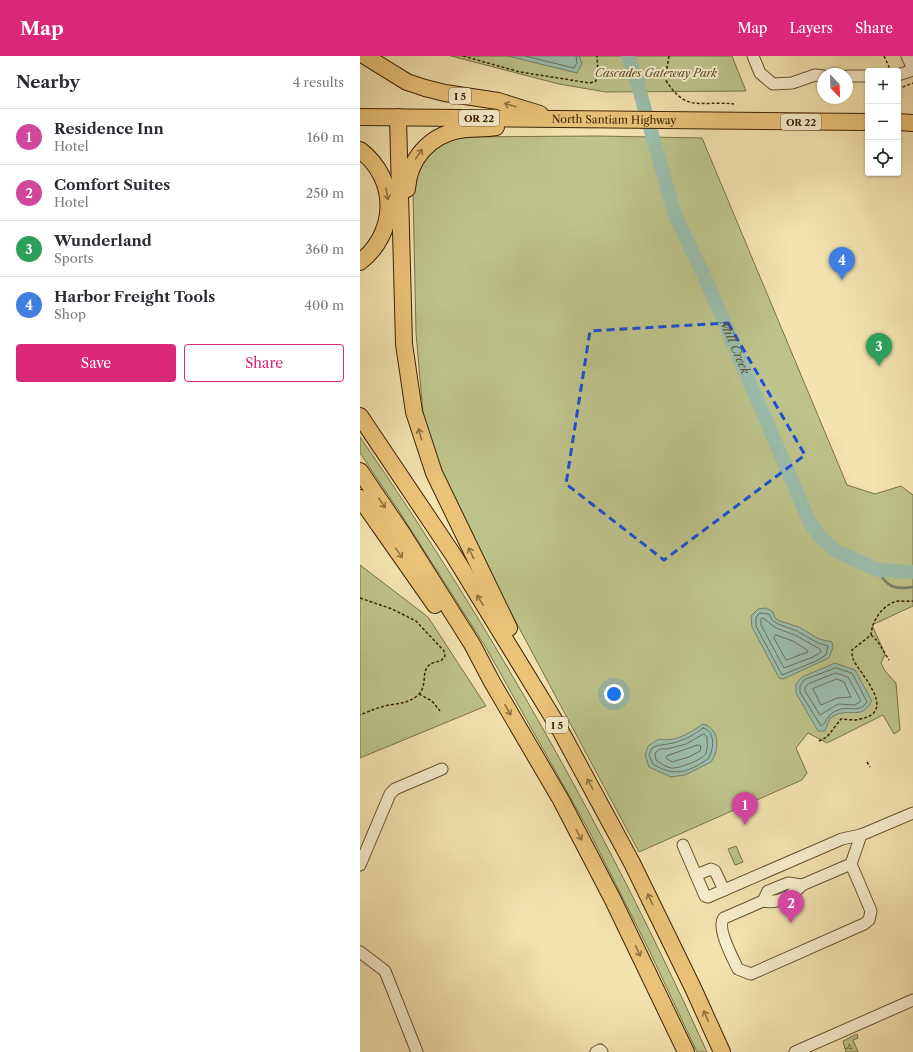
<!DOCTYPE html>
<html lang="en">
<head>
<meta charset="utf-8">
<style>
  :root { --surface:#fff; --page:#f7f7f7; --text:#2b2b33; --muted:#7c7c81; --line:#e1e1e2; --accent:#db2777 }
  body { margin:0; font-family:"Libre Caslon Text",serif; background:var(--page); color:var(--text) }
  .controls { position:absolute; right:12px; top:12px; display:grid; overflow:hidden; border-radius:4px; box-shadow:0 1px 3px #0004 }
  .controls button { width:36px; height:36px; display:grid; place-items:center; padding:0; border:0; border-bottom:1px solid var(--line); background:var(--surface); color:var(--text); font:20px sans-serif }
  .compass { position:absolute; left:457px; top:12px; width:36px; height:36px; border-radius:50%; background:var(--surface); box-shadow:0 1px 3px #0004; rotate:157deg }
  .you { position:absolute; left:254px; top:638px; width:14px; height:14px; margin:-10px; border:3px solid #fff; border-radius:50%; background:#1a73e8; box-shadow:0 0 0 6px #1a73e833 }
  .badge { display:grid; place-items:center; width:26px; height:26px; border-radius:50%; background:var(--accent); color:#fff; font-size:13px; font-weight:700 }
  .pin { position:absolute; translate:-50% -33px; filter:drop-shadow(0 1px 2px #0008) }
  .pin::after { content:''; position:absolute; top:21px; width:14px; height:12px; background:inherit; clip-path:polygon(0 0,100% 0,50% 100%) }
  .list { margin:0; padding:0; list-style:none }
  h2 { display:flex; justify-content:space-between; align-items:center; height:52px; margin:0; padding:0 16px; font-size:17px }
  h2 small { font-size:13px; font-weight:400; color:var(--muted) }
  .list li { display:grid; grid-template-columns:26px 1fr auto; gap:12px; align-items:center; box-sizing:border-box; height:56px; padding:0 16px; border-top:1px solid var(--line) }
  .list b { display:block; font-size:15px; white-space:nowrap }
  .list p { margin:0; font-size:13px; white-space:nowrap; color:var(--muted) }
  .list em { font-size:13px; font-style:normal; color:var(--muted) }
  .actions { display:flex; gap:8px; padding:12px 16px }
  .actions a { flex:1; padding:9px 0; border:1px solid var(--accent); border-radius:4px; text-align:center; font-size:14px; color:var(--accent) }
  .actions .main { background:var(--accent); color:#fff }
  .icon { flex:none; width:22px; height:22px; fill:none; stroke:currentColor; stroke-width:2; stroke-linecap:round; stroke-linejoin:round }
  .map { position:relative; flex:none; width:553px; height:996px; overflow:hidden }
  header { display:flex; align-items:center; gap:24px; box-sizing:border-box; height:56px; padding:0 20px; background:var(--accent); color:#fff }
  header strong { font-size:19px }
  nav { display:flex; gap:22px; margin-inline-start:auto; font-size:14px }
  main { display:flex }
  aside { flex:1; background:var(--surface) }
  .map>svg:first-child { display:block }
  .green { fill:#bdc38a; stroke:#7c7246 }
  .water { fill:#9bbead; stroke:#758069 }
  .lines { fill:none; stroke-linecap:round; stroke-linejoin:round }
  .shore { stroke:#6c7058; stroke-width:1 }
  .stream { stroke:#758069; stroke-width:2.5 }
  .river { stroke:#9bbead; stroke-width:14 }
  .minor-casing { stroke:#6a522e; stroke-width:13 }
  .highway-casing { stroke:#3c2203; stroke-width:18 }
  .path { stroke:#3c2203; stroke-width:1.5; stroke-dasharray:3 2; stroke-linecap:butt }
  .minor { stroke:#f7edcb; stroke-width:11 }
  .highway { stroke:#eac278; stroke-width:16 }
  .oneway { stroke:#93723e }
  .marked { fill:none; stroke:#1d4ed8; stroke-width:3; stroke-dasharray:8 5; stroke-linejoin:round }
  .labels { text-anchor:middle; stroke-width:4; stroke-linejoin:round; paint-order:stroke }
  .shield { fill:#f7edcb; stroke:#745f3f; stroke-width:1 }
  .shield-label { font-size:10px; font-weight:bold; fill:#3c2203 }
  .park-label { font-size:11px; font-style:italic; fill:#5c4a25; stroke:#f7edcb }
  .street-label { font-size:11px; fill:#3c2203; stroke:#f7edcb }
  .water-label { font-size:12px; font-style:italic; fill:#585136; stroke:#f7edcb }
</style>
</head>
<body>
<header>
<strong>Map</strong>
<nav><a>Map</a><a>Layers</a><a>Share</a></nav>
</header>
<main>
<aside>
<h2>Nearby<small>4 results</small></h2>
<ul class="list">
<li><span class="badge" style="background:#d1479c">1</span><div><b>Residence Inn</b><p>Hotel</p></div><em>160 m</em></li>
<li><span class="badge" style="background:#d1479c">2</span><div><b>Comfort Suites</b><p>Hotel</p></div><em>250 m</em></li>
<li><span class="badge" style="background:#2e9e5b">3</span><div><b>Wunderland</b><p>Sports</p></div><em>360 m</em></li>
<li><span class="badge" style="background:#3f7fe0">4</span><div><b>Harbor Freight Tools</b><p>Shop</p></div><em>400 m</em></li>
</ul>
<div class="actions"><a class="main">Save</a><a>Share</a></div>
</aside>
<div class="map">
<svg width="553" height="996" viewBox="0 0 553 996">
  <rect width="100%" height="100%" fill="#f3e3af"/>
  <filter id="stains"><feTurbulence type="fractalNoise" baseFrequency=".005" numOctaves="4"/><feColorMatrix values="0 0 0 0 .2 0 0 0 0 .09 0 0 0 0 .02 0 0 0 .5 -.17"/></filter>
  <radialGradient id="worn" r=".72"><stop offset=".6" stop-color="#630" stop-opacity="0"/><stop offset="1" stop-color="#630" stop-opacity=".3"/></radialGradient>
  <!-- green -->
  <g class="green">
    <path d="M91 0H372L386 35 246 36 199 28Z"/>
    <path d="M238 80 342 82 487 429 515 438 541 430 553 439V550L512 569 525 598 521 607 525 615 536 627 540 674 534 678 523 659 467 687 448 677 436 692 447 717 442 724 279 796 119 497 85 424 71 389 63 357 56 277 53 136 62 104 93 81Z"/>
    <path d="M0 381C135 576 249 780 347 996H337L289 894 228 773 125 590 39 455 0 397Z"/>
    <path d="M0 509 68 561 126 650 0 702Z"/>
    <path d="M376 790 383 806 375 809 368 793Z"/>
    <path d="M497 978 498 982 493 984 498 996H486L485 993 489 992 492 993 489 988V991L485 993 483 985Z"/>
  </g>
  <!-- water -->
  <g class="water">
    <path d="M148 0H219L222 7 217 17Z"/>
    <path d="M406 552 413 556 415 562 420 565 439 571 459 583 472 586 473 591 469 602 423 623 419 622 392 571 391 560 398 553Z"/>
    <path d="M475 607 495 614 512 645C502 661 497 655 482 657 478 657 474 660 470 662L465 675H458L436 637V628L442 621Z"/>
    <path d="M343 668C360 673 360 693 351 706L325 719 311 721 289 711 285 699 288 690 299 683C315 687 331 676 343 668Z"/>
  </g>
  <g class="lines">
    <!-- shore -->
    <g class="shore">
      <path d="M165 0 214 12 217 7 216 0"/>
      <path d="M400 557 409 558 412 564 418 568 437 575 458 587 468 590 466 599 456 605 422 619 396 570V562Z"/>
      <path d="M403 562 416 572 435 579 460 593 461 596 453 601 424 612 401 569V563Z"/>
      <path d="M416 579 433 585 447 594 448 596 426 604 414 582Z"/>
      <path d="M476 612 492 617 507 646C499 658 489 649 478 654 465 659 468 666 461 670L440 636V630L444 624Z"/>
      <path d="M476 617 488 621 501 645 495 649 478 648 460 659 445 635V631L448 628Z"/>
      <path d="M477 623 484 626 491 641 477 642 461 649 453 633Z"/>
      <path d="M343 672C356 675 354 694 348 703 327 717 314 721 293 708L289 699 292 692C299 688 305 689 313 687 325 684 334 679 343 672Z"/>
      <path d="M344 678 347 681C347 686 348 692 346 697 343 704 318 713 311 712 306 711 300 707 296 704L295 697 300 693H307L326 688Z"/>
      <path d="M338 689 341 690 340 695 329 701 312 706 306 702 307 700Z"/>
    </g>
    <!-- stream -->
    <path class="stream" d="M518 514C526 531 535 534 553 531"/>
    <!-- river -->
    <path class="river" id="s1" d="M268 0 277 26 315 159 346 224 450 467 460 481 476 495 518 514 553 516"/>
    <defs>
      <g id="minor">
        <path d="M393 0 400 17 413 28 432 27 455 19 463 20"/>
        <path d="M547 0 553 13"/>
        <path d="M538 19 553 14"/>
        <path d="M487 20H508"/>
        <path d="M323 789 345 840 348 841 482 783 501 779 553 757"/>
        <path d="M491 808 442 829 428 827 408 835 403 845 364 862C356 871 373 903 378 913L391 918 504 868 509 864 511 855 491 808 501 779"/>
        <path d="M0 809 30 738 35 733 82 713"/>
        <path d="M336 819 351 813 355 815 364 834"/>
        <path d="M403 845C419 848 431 841 442 829"/>
        <path d="M0 896 25 915 57 996"/>
        <path d="M236 996 240 994 242 996"/>
        <path d="M435 996 553 944"/>
      </g>
      <g id="highway">
        <path d="M5 0 47 26 65 32 85 37 138 45 180 58"/>
        <path id="s2" d="M0 61 508 66"/>
        <path d="M38 61 44 288 54 356 74 417 149 572"/>
        <path d="M538 66 553 67"/>
        <path d="M0 94C39 124 37 177 0 206"/>
        <path d="M47 133C49 103 69 80 99 74 111 72 124 73 136 71"/>
        <path d="M0 360 94 500 198 670 272 807 333 932 362 996"/>
        <path d="M0 415 42 477 112 588 132 626 201 744 253 844 326 996"/>
        <path d="M0 442 75 549"/>
      </g>
    </defs>
    <!-- minor casing -->
    <use href="#minor" class="minor-casing"/>
    <!-- highway casing -->
    <use href="#highway" class="highway-casing"/>
    <!-- path -->
    <g class="path">
      <path d="M103 0 160 16 230 27 236 25 238 17 237 0"/>
      <path d="M309 0 305 23C327 58 339 44 374 48"/>
      <path d="M524 0 530 13"/>
      <path d="M538 33 553 27"/>
      <path d="M0 542 32 553 56 565 84 595 85 600 81 605C55 608 71 627 58 639 49 647 40 647 29 649 19 651 10 655 0 659"/>
      <path d="M511 579C520 586 523 595 529 604"/>
      <path d="M59 638 72 645 80 655"/>
      <path d="M459 685 467 681 481 663C487 663 494 665 500 663 539 656 499 617 493 603 492 601 492 597 492 594L511 579C512 566 520 552 534 546 539 544 547 546 553 545"/>
      <path d="M507 706 510 711"/>
    </g>
    <!-- minor -->
    <use href="#minor" class="minor"/>
    <!-- highway -->
    <use href="#highway" class="highway"/>
  </g>
  <!-- one-way arrows -->
  <defs><path id="oneway-shaft" d="M-6 0H5M1.5-3L5.5 0L1.5 3" fill="none" stroke-width="1.6" stroke-linecap="round" stroke-linejoin="round"/></defs>
  <g class="oneway">
    <use href="#oneway-shaft" transform="translate(150 49) rotate(-163)"/>
    <use href="#oneway-shaft" transform="translate(59 98) rotate(-55)"/>
    <use href="#oneway-shaft" transform="translate(27 138) rotate(80)"/>
    <use href="#oneway-shaft" transform="translate(60 378) rotate(-105)"/>
    <use href="#oneway-shaft" transform="translate(22 447) rotate(56)"/>
    <use href="#oneway-shaft" transform="translate(39 497) rotate(55)"/>
    <use href="#oneway-shaft" transform="translate(111 497) rotate(-116)"/>
    <use href="#oneway-shaft" transform="translate(120 544) rotate(-122)"/>
    <use href="#oneway-shaft" transform="translate(148 654) rotate(60)"/>
    <use href="#oneway-shaft" transform="translate(230 728) rotate(-118)"/>
    <use href="#oneway-shaft" transform="translate(219 779) rotate(62)"/>
    <use href="#oneway-shaft" transform="translate(290 843) rotate(-116)"/>
    <use href="#oneway-shaft" transform="translate(278 895) rotate(64)"/>
    <use href="#oneway-shaft" transform="translate(346 960) rotate(-114)"/>
  </g>
  <!-- marked area -->
  <path class="marked" d="M368 267 445 399 304 504 206 428 230 275Z"/>
  <g class="labels">
    <!-- shield labels -->
    <g class="shield">
      <rect x="89" y="32" width="22" height="16" rx="3"/>
      <rect x="99" y="54" width="40" height="16" rx="3"/>
      <rect x="421" y="58" width="40" height="16" rx="3"/>
      <rect x="186" y="661" width="22" height="16" rx="3"/>
    </g>
    <g class="shield-label">
      <text x="100" y="44">I 5</text>
      <text x="119" y="66">OR 22</text>
      <text x="441" y="70">OR 22</text>
      <text x="197" y="673">I 5</text>
    </g>
    <!-- park labels -->
    <g class="park-label">
      <text x="296" y="21">Cascades Gateway Park</text>
    </g>
    <!-- street labels -->
    <g class="street-label">
      <text dy="4" stroke="none"><textPath href="#s2" startOffset="254">North Santiam Highway</textPath></text>
    </g>
    <!-- water labels -->
    <g class="water-label">
      <text dy="4" stroke="none"><textPath href="#s1" startOffset="311">Mill Creek</textPath></text>
    </g>
  </g>
  <rect width="100%" height="100%" filter="url(#stains)"/>
  <rect width="100%" height="100%" fill="url(#worn)"/>
</svg>
<div class="controls">
<button>+</button>
<button>−</button>
<button><svg class="icon" aria-label="locate" viewBox="0 0 24 24"><circle cx="12" cy="12" r="6"/><path d="M12 2v4M12 18v4M2 12h4M18 12h4"/></svg></button>
</div>
<svg class="compass" viewBox="-18 -18 36 36"><path d="M0-13l5 13h-10z" fill="#e53935"/><path d="M0 13l5-13h-10z" fill="#7c7c81"/></svg>
<div class="you"></div>
<div class="pin badge" style="left:385px;top:769px;background:#d1479c">1</div>
<div class="pin badge" style="left:431px;top:867px;background:#d1479c">2</div>
<div class="pin badge" style="left:519px;top:310px;background:#2e9e5b">3</div>
<div class="pin badge" style="left:482px;top:224px;background:#3f7fe0">4</div>
</div>
</main>
</body>
</html>
